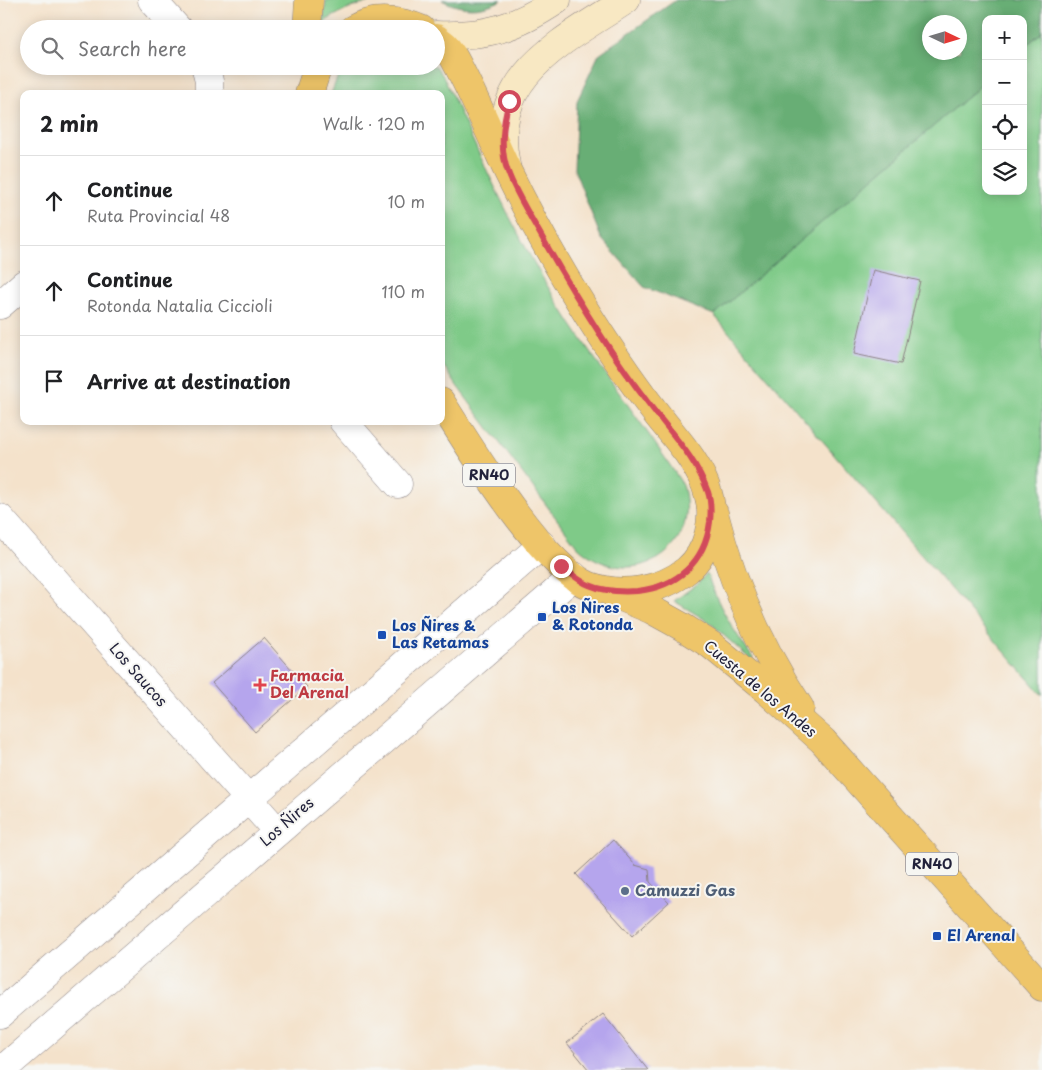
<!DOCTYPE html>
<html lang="en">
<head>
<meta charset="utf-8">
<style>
  :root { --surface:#fff; --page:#f2f2f2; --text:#202124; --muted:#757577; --line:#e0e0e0 }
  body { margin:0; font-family:"Playpen Sans",sans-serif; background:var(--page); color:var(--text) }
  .controls { position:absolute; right:15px; top:15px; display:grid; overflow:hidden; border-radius:10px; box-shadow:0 2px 12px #0003 }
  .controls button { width:45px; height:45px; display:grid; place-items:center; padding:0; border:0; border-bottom:1px solid var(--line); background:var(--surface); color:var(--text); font:25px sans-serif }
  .compass { position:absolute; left:922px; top:15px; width:45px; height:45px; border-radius:50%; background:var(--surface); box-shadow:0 2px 12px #0003; rotate:94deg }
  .stop { position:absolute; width:15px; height:15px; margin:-11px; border:4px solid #d1495b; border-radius:50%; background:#fff }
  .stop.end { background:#d1495b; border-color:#fff; box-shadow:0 1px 5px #0008 }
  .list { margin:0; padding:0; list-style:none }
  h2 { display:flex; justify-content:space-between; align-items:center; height:65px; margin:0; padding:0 20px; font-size:21px }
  h2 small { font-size:16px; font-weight:400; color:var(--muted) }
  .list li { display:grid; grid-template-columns:32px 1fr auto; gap:15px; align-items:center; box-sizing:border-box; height:90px; padding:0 20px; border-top:1px solid var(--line) }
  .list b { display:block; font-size:19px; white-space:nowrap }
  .list p { margin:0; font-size:16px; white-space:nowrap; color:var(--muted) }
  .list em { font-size:16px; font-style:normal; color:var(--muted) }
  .icon { flex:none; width:28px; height:28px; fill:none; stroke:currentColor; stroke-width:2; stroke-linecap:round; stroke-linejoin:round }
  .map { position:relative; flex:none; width:1042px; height:1070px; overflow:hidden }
  .search { position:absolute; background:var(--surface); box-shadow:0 2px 12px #0003; left:20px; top:20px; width:425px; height:55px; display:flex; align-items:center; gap:12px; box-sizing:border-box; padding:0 18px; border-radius:28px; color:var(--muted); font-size:19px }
  .panel { position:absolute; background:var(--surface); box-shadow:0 2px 12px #0003; left:20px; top:90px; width:425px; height:335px; border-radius:10px }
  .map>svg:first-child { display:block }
  .green { fill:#7fca88; stroke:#507662 }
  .forest { fill:#67ae74; stroke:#446858; fill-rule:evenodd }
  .building { fill:#b5a5ed }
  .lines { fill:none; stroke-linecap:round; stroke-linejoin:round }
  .minor-casing { stroke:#8b8283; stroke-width:29 }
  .tertiary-casing { stroke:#8b8283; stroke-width:29 }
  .secondary-casing { stroke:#8b8283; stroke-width:29 }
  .primary-casing { stroke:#8b8283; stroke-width:29 }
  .minor { stroke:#fff; stroke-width:28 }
  .tertiary { stroke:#fff; stroke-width:28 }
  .secondary { stroke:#f8e8c3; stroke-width:28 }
  .primary { stroke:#eec569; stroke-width:28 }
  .route { stroke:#d1495b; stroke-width:6 }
  .transit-dot { fill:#1a4fb4; stroke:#f6f6f2; stroke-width:2 }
  .health-dot { fill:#e0444e; stroke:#f6f6f2; stroke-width:2 }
  .service-dot { fill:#5c6f8a; stroke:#f6f6f2; stroke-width:2 }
  .labels { text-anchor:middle; stroke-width:4; stroke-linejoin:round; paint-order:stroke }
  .shield { fill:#f6f6f2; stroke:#626272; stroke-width:1 }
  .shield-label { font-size:14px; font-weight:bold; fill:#22223b }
  .transit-label { font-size:15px; font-weight:bold; fill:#164399; stroke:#f6f6f2; text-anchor:start }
  .street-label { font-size:15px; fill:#22223b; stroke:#f6f6f2 }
  .health-label { font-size:15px; font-weight:bold; fill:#be3a42; stroke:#f6f6f2; text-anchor:start }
  .service-label { font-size:15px; font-weight:bold; fill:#4e5e75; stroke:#f6f6f2; text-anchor:start }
</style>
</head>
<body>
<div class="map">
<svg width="1042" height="1070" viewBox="0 0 1042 1070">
  <rect width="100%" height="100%" fill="#f6f6f2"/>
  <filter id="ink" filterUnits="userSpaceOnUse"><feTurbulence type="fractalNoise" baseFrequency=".02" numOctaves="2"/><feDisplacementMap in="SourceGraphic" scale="10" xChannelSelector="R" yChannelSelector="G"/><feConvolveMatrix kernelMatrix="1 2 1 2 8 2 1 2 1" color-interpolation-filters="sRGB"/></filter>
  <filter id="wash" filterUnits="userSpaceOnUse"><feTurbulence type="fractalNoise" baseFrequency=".0096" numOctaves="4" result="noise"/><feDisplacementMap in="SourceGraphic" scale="20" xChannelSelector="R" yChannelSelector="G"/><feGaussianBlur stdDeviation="1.12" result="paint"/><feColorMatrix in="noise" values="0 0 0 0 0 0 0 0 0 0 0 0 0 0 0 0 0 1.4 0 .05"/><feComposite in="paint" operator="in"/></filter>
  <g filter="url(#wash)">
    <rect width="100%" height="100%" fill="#f4e2cb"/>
    <!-- green -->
    <g class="green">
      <path d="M326 0H373L374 1C356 5 338 12 323 23Z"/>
      <path d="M1042 32V695L714 315 986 81V191H1023V48Z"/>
      <path d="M345 66H436L443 76C478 151 511 227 554 297 594 362 642 421 683 485 704 554 627 594 577 546L457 386 441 362V94H331L338 76Z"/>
      <path d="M707 573C717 605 734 631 753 658L751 660 709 622 674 601 697 584Z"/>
    </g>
    <!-- forest -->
    <g class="forest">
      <path d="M442 0H502C482 10 462 11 442 0Z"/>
      <path d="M676 0H1042V32L1023 48V19H986V81L714 315 644 287 601 238 574 169 577 101 599 54ZM930 22H960V52H930Z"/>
    </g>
    <g id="blocks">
      <!-- building -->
      <g class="building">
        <path d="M873 270 920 281 901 364 854 354Z"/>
        <path d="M264 638 307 687 255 732 212 683Z"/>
        <path d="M613 840 635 865 649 869 650 882 669 902 632 936 576 874Z"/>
        <path d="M603 1014 648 1070H589L567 1043Z"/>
      </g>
    </g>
  </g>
  <g filter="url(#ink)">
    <use href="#blocks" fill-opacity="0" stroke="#8b8283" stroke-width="1"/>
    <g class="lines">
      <defs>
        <g id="minor">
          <path d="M152 0 178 29"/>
          <path d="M205 66 209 81V94"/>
          <path d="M0 305 24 284"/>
          <path d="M343 421 398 484"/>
          <path d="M0 518 277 831"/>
        </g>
        <g id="tertiary">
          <path d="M0 1014 542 545"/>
          <path d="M2 1070 574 576"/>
        </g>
        <g id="secondary">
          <path d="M436 35C485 37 516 28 557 0"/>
          <path d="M506 165C487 75 563 42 626 0"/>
        </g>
        <g id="primary">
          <path d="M307 29 309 0"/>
          <path d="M353 29C374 17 400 20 421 29"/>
          <path d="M436 38 445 45 454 58C474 95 490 134 508 172 532 221 559 269 588 315 607 345 627 375 649 404 669 432 698 458 708 493 716 519 708 552 687 570 661 591 622 597 590 586 543 568 469 446 441 402"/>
          <path d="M309 94 318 66"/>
          <path d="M714 513C732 583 760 648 800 708"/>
          <path d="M614 594 652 610 681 626 711 645 766 690 823 741 1042 987"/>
        </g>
      </defs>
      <!-- minor casing -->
      <use href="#minor" class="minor-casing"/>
      <!-- tertiary casing -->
      <use href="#tertiary" class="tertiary-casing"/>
      <!-- secondary casing -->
      <use href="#secondary" class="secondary-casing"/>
      <!-- primary casing -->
      <use href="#primary" class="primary-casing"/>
      <!-- minor -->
      <use href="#minor" class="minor"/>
      <!-- tertiary -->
      <use href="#tertiary" class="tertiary"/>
      <!-- secondary -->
      <use href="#secondary" class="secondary"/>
      <!-- primary -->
      <use href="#primary" class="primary"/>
    </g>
  </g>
  <g class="lines" filter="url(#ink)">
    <!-- route -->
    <path class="route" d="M509 101C503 124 499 149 508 172 515 192 532 219 543 239 575 296 609 352 649 404 670 432 696 458 708 492 711 501 711 512 710 522 705 562 677 587 637 591 622 592 603 591 589 585 579 581 569 572 561 566"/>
  </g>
  <!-- markers -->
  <g class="transit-dot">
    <rect x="537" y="612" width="10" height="10" rx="2.5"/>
    <rect x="377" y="630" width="10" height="10" rx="2.5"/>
    <rect x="932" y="931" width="10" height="10" rx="2.5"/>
  </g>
  <path class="health-dot" d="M257.5 677.5h5v5h5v5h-5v5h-5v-5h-5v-5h5z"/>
  <circle class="service-dot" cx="625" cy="891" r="5"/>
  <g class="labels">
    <!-- shield labels -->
    <g class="shield">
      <rect x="463" y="463.5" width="52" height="23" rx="4"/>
      <rect x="906" y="852.5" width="52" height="23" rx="4"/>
    </g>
    <g class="shield-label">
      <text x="489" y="480">RN40</text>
      <text x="932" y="869">RN40</text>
    </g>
    <!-- transit labels -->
    <g class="transit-label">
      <text x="552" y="613">Los Ñires<tspan x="552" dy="17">&amp; Rotonda</tspan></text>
      <text x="392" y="631">Los Ñires &amp;<tspan x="392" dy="17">Las Retamas</tspan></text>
      <text x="947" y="941">El Arenal</text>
    </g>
    <!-- street labels -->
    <g class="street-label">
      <text transform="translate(138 675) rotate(49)" y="5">Los Saucos</text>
      <text transform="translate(760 689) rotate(40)" y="5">Cuesta de los Andes</text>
      <text transform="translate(287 822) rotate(-41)" y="5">Los Ñires</text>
    </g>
    <!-- health labels -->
    <g class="health-label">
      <text x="270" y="681">Farmacia<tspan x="270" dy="17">Del Arenal</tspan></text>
    </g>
    <!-- service labels -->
    <g class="service-label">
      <text x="635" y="896">Camuzzi Gas</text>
    </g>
  </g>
</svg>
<div class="controls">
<button>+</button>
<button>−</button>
<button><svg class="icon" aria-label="locate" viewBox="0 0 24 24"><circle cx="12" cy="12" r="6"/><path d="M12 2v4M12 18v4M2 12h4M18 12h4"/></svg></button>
<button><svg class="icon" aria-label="layers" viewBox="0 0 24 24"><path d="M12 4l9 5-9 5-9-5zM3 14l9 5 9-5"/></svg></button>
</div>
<svg class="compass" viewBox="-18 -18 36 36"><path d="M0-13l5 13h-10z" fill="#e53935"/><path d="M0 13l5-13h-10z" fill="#757577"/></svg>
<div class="stop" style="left:509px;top:101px"></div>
<div class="stop end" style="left:561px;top:566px"></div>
<div class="search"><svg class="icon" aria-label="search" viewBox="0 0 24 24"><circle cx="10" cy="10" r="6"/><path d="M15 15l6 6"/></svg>Search here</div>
<section class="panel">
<h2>2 min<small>Walk · 120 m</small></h2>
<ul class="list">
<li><svg class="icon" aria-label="ahead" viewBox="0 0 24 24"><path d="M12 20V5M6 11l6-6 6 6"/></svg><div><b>Continue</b><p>Ruta Provincial 48</p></div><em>10 m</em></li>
<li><svg class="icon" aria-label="ahead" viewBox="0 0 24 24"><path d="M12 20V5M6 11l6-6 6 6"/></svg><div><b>Continue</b><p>Rotonda Natalia Ciccioli</p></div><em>110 m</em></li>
<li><svg class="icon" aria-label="arrive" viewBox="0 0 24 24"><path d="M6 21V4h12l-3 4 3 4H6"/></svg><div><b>Arrive at destination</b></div></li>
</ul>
</section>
</div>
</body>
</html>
